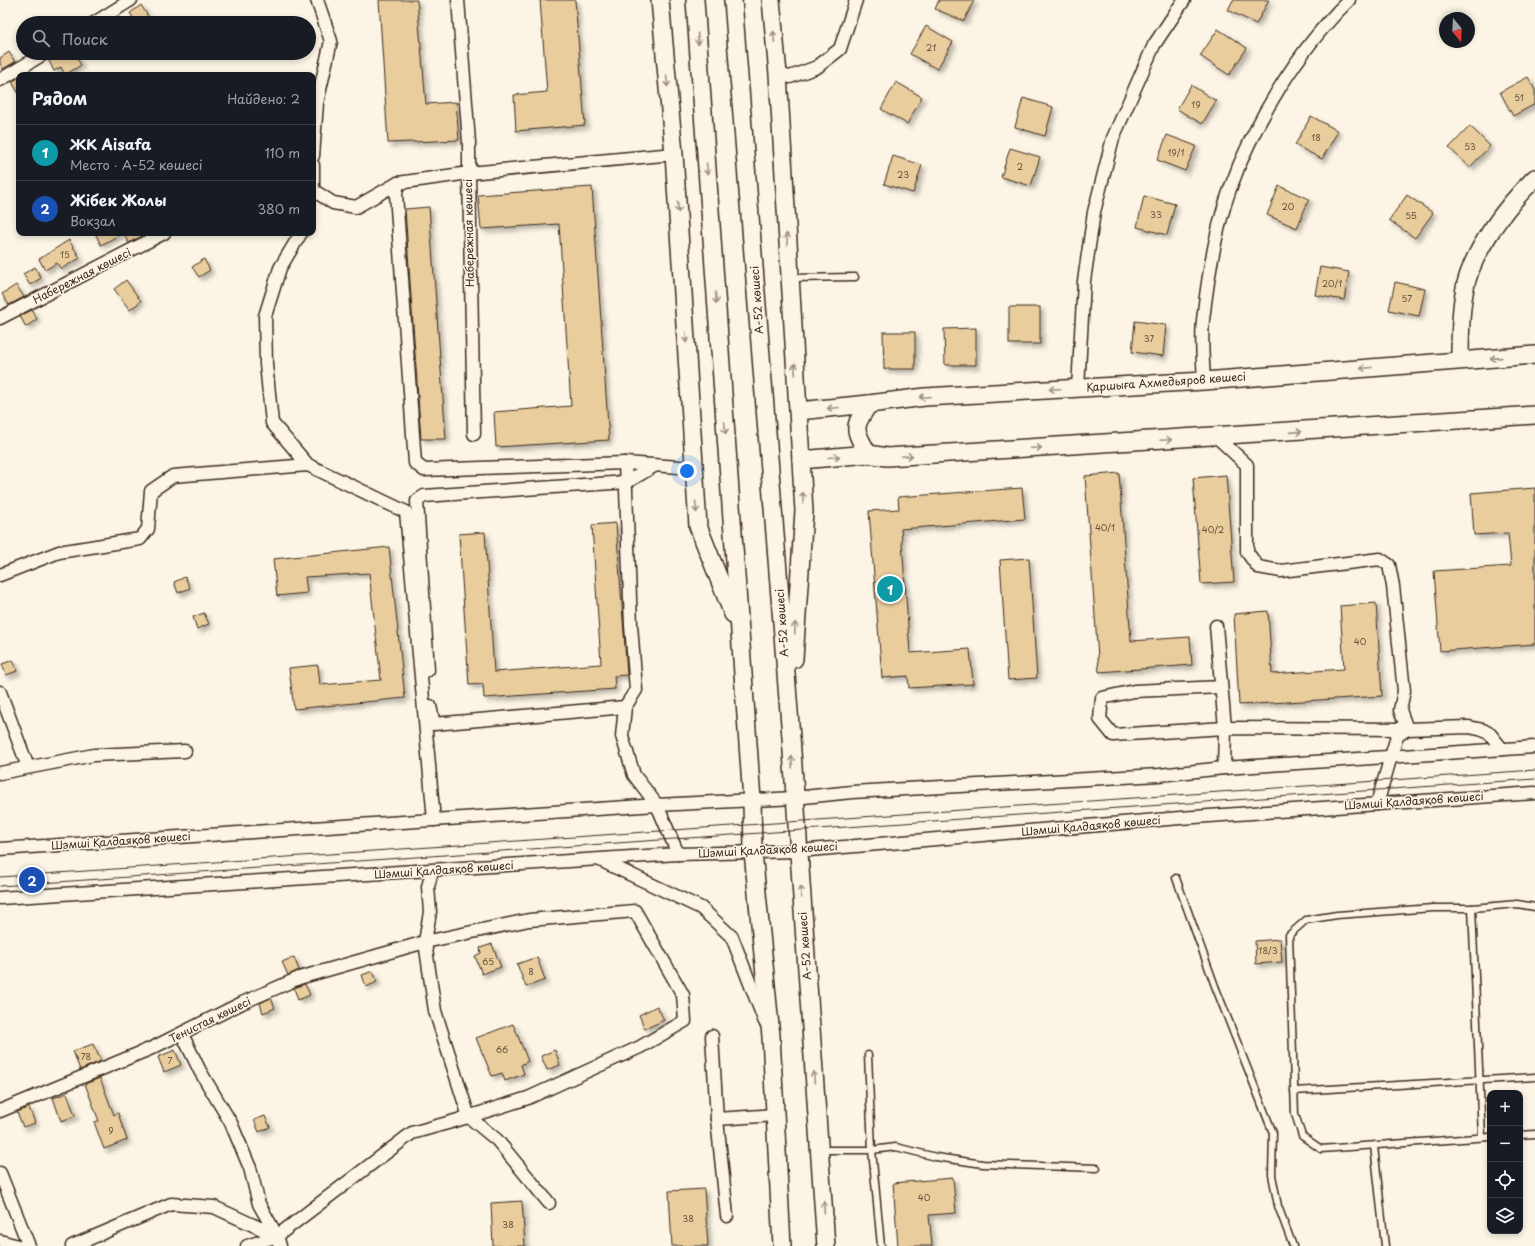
<!DOCTYPE html>
<html lang="ru">
<head>
<meta charset="utf-8">
<style>
  :root { --surface:#171b24; --page:#20242c; --text:#f1f3f6; --muted:#9ea1a6; --line:#363941; --accent:#db2777 }
  body { margin:0; font-family:"Playpen Sans",sans-serif; background:var(--page); color:var(--text) }
  .controls { position:absolute; right:12px; bottom:12px; display:grid; overflow:hidden; border-radius:8px; box-shadow:0 2px 6px #0003 }
  .controls button { width:36px; height:36px; display:grid; place-items:center; padding:0; border:0; border-bottom:1px solid var(--line); background:var(--surface); color:var(--text); font:20px sans-serif }
  .compass { position:absolute; left:1439px; top:12px; width:36px; height:36px; border-radius:50%; background:var(--surface); box-shadow:0 2px 6px #0003; rotate:162deg }
  .you { position:absolute; left:687px; top:471px; width:14px; height:14px; margin:-10px; border:3px solid #fff; border-radius:50%; background:#1a73e8; box-shadow:0 0 0 6px #1a73e833 }
  .badge { display:grid; place-items:center; width:26px; height:26px; border-radius:50%; background:var(--accent); color:#fff; font-size:13px; font-weight:700 }
  .pin { position:absolute; translate:-50% -50%; border:2px solid #fff; box-shadow:0 1px 4px #0006 }
  .list { margin:0; padding:0; list-style:none }
  h2 { display:flex; justify-content:space-between; align-items:center; height:52px; margin:0; padding:0 16px; font-size:17px }
  h2 small { font-size:13px; font-weight:400; color:var(--muted) }
  .list li { display:grid; grid-template-columns:26px 1fr auto; gap:12px; align-items:center; box-sizing:border-box; height:56px; padding:0 16px; border-top:1px solid var(--line) }
  .list b { display:block; font-size:15px; white-space:nowrap }
  .list p { margin:0; font-size:13px; white-space:nowrap; color:var(--muted) }
  .list em { font-size:13px; font-style:normal; color:var(--muted) }
  .icon { flex:none; width:22px; height:22px; fill:none; stroke:currentColor; stroke-width:2; stroke-linecap:round; stroke-linejoin:round }
  .map { position:relative; flex:none; width:1535px; height:1246px; overflow:hidden }
  .search { position:absolute; background:var(--surface); box-shadow:0 2px 6px #0003; left:16px; top:16px; width:300px; height:44px; display:flex; align-items:center; gap:10px; box-sizing:border-box; padding:0 14px; border-radius:22px; color:var(--muted); font-size:15px }
  .panel { position:absolute; background:var(--surface); box-shadow:0 2px 6px #0003; left:16px; top:72px; width:300px; height:164px; border-radius:8px }
  .map>svg:first-child { display:block }
  .building { fill:#e9cd9d; stroke:#3b2a1e; filter:url(#shadow) }
  .lines { fill:none; stroke-linecap:round; stroke-linejoin:round }
  .lane-casing { stroke:#3b2a1e; stroke-width:9 }
  .street-casing { stroke:#3b2a1e; stroke-width:15 }
  .secondary-casing { stroke:#3b2a1e; stroke-width:20 }
  .lane { stroke:#fcf5e5; stroke-width:6 }
  .street { stroke:#fcf5e5; stroke-width:12 }
  .secondary { stroke:#fcf5e5; stroke-width:17 }
  .tram { stroke:#3b2a1e; stroke-width:1 }
  .oneway { stroke:#9c9082 }
  .labels { text-anchor:middle; stroke-width:3; stroke-linejoin:round; paint-order:stroke }
  .number-label { font-size:9px; fill:#66533e }
  .street-label { font-size:11px; fill:#3b2a1e; stroke:#fcf5e5 }
</style>
</head>
<body>
<div class="map">
<svg width="1535" height="1246" viewBox="0 0 1535 1246">
  <defs>
    <filter id="shadow"><feDropShadow dx="3.5" dy="3.5" stdDeviation="2" flood-color="#0004"/></filter>
  </defs>
  <rect width="100%" height="100%" fill="#fcf5e5"/>
  <filter id="ink" filterUnits="userSpaceOnUse"><feTurbulence type="fractalNoise" baseFrequency=".025" numOctaves="2"/><feDisplacementMap in="SourceGraphic" scale="8" xChannelSelector="R" yChannelSelector="G"/><feConvolveMatrix kernelMatrix="1 2 1 2 8 2 1 2 1" color-interpolation-filters="sRGB"/></filter>
  <g filter="url(#ink)">
    <!-- building -->
    <g class="building">
      <path d="M379 0H417L426 104 456 102 459 140 388 143Z"/>
      <path d="M540 0H575L585 125 516 131 514 95 547 92Z"/>
      <path d="M939 0H974L964 21 935 9Z"/>
      <path d="M1233 0H1269L1256 24 1228 10Z"/>
      <path d="M141 5 148 16 136 23 130 13Z"/>
      <path d="M926 26 953 42 937 69 910 54Z"/>
      <path d="M1218 29 1247 48 1229 75 1200 56Z"/>
      <path d="M9 52 15 62 3 69 0 64V58Z"/>
      <path d="M63 53H74L81 65 65 75 61 67 54 71 49 61Z"/>
      <path d="M19 77V94L12 82Z"/>
      <path d="M1528 77 1535 90V104L1513 116 1500 92Z"/>
      <path d="M896 82 922 97 907 124 881 109Z"/>
      <path d="M1191 85 1216 101 1202 124 1177 109Z"/>
      <path d="M1023 98 1053 107 1045 136 1015 127Z"/>
      <path d="M1311 116 1338 131 1322 159 1295 145Z"/>
      <path d="M1470 126 1490 146 1470 167 1449 148Z"/>
      <path d="M1167 135 1196 146 1185 171 1157 160Z"/>
      <path d="M1010 148 1040 157 1031 186 1001 177Z"/>
      <path d="M893 156 922 165 913 193 884 184Z"/>
      <path d="M1279 186 1309 199 1297 228 1267 215Z"/>
      <path d="M592 187 609 440 496 447 494 412 571 406 559 224 481 229 478 195Z"/>
      <path d="M1407 195 1433 213 1415 238 1389 220Z"/>
      <path d="M1144 196 1175 204 1167 235 1137 227Z"/>
      <path d="M429 207 446 439H421L405 209Z"/>
      <path d="M95 233H123L101 245Z"/>
      <path d="M123 233H148L129 243Z"/>
      <path d="M69 240 80 258 61 269 57 263 45 270 39 259Z"/>
      <path d="M204 259 210 270 199 277 192 267Z"/>
      <path d="M35 267 41 278 30 285 23 274Z"/>
      <path d="M1320 267 1349 272 1344 300 1315 295Z"/>
      <path d="M126 280 141 301 130 310 114 289Z"/>
      <path d="M1395 282 1425 289 1419 316 1389 310Z"/>
      <path d="M16 285 24 297 9 305 2 294Z"/>
      <rect x="1009" y="307" width="31" height="37"/>
      <path d="M32 310 37 319 26 327 20 316Z"/>
      <path d="M1135 321 1166 325 1163 356 1132 352Z"/>
      <path d="M976 328V365H945L944 329Z"/>
      <path d="M883 332H915V369H884Z"/>
      <path d="M1119 473 1131 641 1190 637 1192 665 1099 672 1085 476Z"/>
      <path d="M1226 475 1234 582 1201 584 1193 478Z"/>
      <path d="M1022 488 1025 519 901 529 910 653 970 649 973 684 909 688 908 676 882 678 869 511 899 509 898 497Z"/>
      <path d="M1535 488V644L1440 651 1434 571 1511 566 1508 533 1474 535 1471 493Z"/>
      <path d="M616 523 627 675 614 676 615 689 484 698 483 684 469 685 459 534 485 532 494 672 601 664 592 525Z"/>
      <path d="M389 547 405 698 294 709 289 668 318 665 320 685 381 680 369 573 305 577 307 593 277 596 273 559Z"/>
      <path d="M1029 558 1037 678 1008 680 1000 560Z"/>
      <path d="M185 577 190 588 178 593 174 582Z"/>
      <path d="M1376 603 1382 696 1239 705 1234 614 1268 611 1272 674 1344 669 1340 606Z"/>
      <path d="M204 613 209 624 197 629 193 617Z"/>
      <path d="M13 660 17 671 6 675 2 664Z"/>
      <path d="M1280 939 1282 962 1256 964 1255 941Z"/>
      <path d="M492 944 501 967 482 974 475 956 481 953 480 948Z"/>
      <path d="M294 957 299 970 288 975 282 962Z"/>
      <path d="M537 957 545 980 526 987 517 964Z"/>
      <path d="M373 971 377 982 366 987 362 975Z"/>
      <path d="M305 984 310 995 298 1000 294 988Z"/>
      <path d="M271 998 275 1008 263 1013 260 1003Z"/>
      <path d="M657 1006 664 1020 645 1029 639 1015Z"/>
      <path d="M513 1024 528 1061 521 1065 524 1074 505 1081 502 1073 492 1076 476 1038Z"/>
      <path d="M93 1044 101 1061 80 1070 73 1051Z"/>
      <path d="M175 1050 181 1065 164 1072 158 1057Z"/>
      <path d="M555 1050 560 1065 547 1070 541 1056Z"/>
      <path d="M100 1078 114 1115 118 1113 127 1140 104 1149 94 1122 99 1121 85 1084Z"/>
      <path d="M67 1093 75 1116 61 1121 53 1098Z"/>
      <path d="M29 1107 35 1123 23 1127 17 1112Z"/>
      <path d="M265 1116 270 1127 259 1132 254 1120Z"/>
      <path d="M953 1178 956 1213 929 1215 932 1246H898L893 1183Z"/>
      <path d="M704 1189 708 1246H672L669 1191Z"/>
      <path d="M522 1201 525 1246H493L491 1203Z"/>
    </g>
    <g class="lines">
      <defs>
        <g id="lane">
          <path d="M791 278 855 277"/>
          <path d="M1176 878 1215 986 1273 1133 1272 1175 1278 1206 1293 1246"/>
          <path d="M1472 908 1482 1137"/>
          <path d="M868 1055 872 1150 896 1147 936 1157 983 1164 1097 1168"/>
          <path d="M1294 1091 1535 1077"/>
          <path d="M1520 1135 1535 1134"/>
          <path d="M1490 1137 1321 1149 1302 1136 1295 1114 1289 935 1306 920 1337 915 1433 908H1472L1517 904 1535 907"/>
          <path d="M1374 1146 1385 1246"/>
          <path d="M821 1150H872L881 1246"/>
        </g>
        <g id="street">
          <path d="M458 0 469 142V173L674 154"/>
          <path d="M94 23 131 0"/>
          <path d="M778 74 790 77 817 67 840 49 856 0"/>
          <path d="M0 80 45 53"/>
          <path d="M313 156 317 103 331 41 317 0"/>
          <path d="M313 165V191"/>
          <path d="M398 183 396 194 415 463 424 470 625 463"/>
          <path d="M313 190 333 203 356 207 398 183 469 173 474 434"/>
          <path d="M301 233 280 268 265 316 266 364 272 423 308 465 406 512 434 820"/>
          <path d="M0 318 164 233"/>
          <path d="M1204 381C1203 361 1201 340 1203 320 1208 276 1215 230 1230 189 1254 122 1298 50 1349 0"/>
          <path d="M1078 388 1084 281 1094 212 1113 138 1154 45 1184 0"/>
          <path d="M1217 437 1247 465V552L1258 567 1281 571 1380 559 1389 565 1393 586 1404 691 1400 710 1407 729 1225 728 1224 768"/>
          <path d="M0 575 59 552 140 539 148 529 151 491 173 476 308 465"/>
          <path d="M1216 626 1225 728 1113 735 1100 719 1102 698 1134 691 1221 687"/>
          <path d="M428 670 417 501 424 496 627 482 654 466"/>
          <path d="M0 692 28 767"/>
          <path d="M430 706 434 724 625 707"/>
          <path d="M0 773 94 755 185 751"/>
          <path d="M1377 804 1397 736 1407 729 1469 727 1483 730 1490 734 1502 749"/>
          <path d="M0 849 657 805 794 798 852 792 1159 775 1224 768 1535 747"/>
          <path d="M678 854 657 805 634 775 622 736 625 707 636 690 631 625 625 463 693 468"/>
          <path d="M600 860 701 908 732 937 765 1022"/>
          <path d="M432 871 428 887 430 912 425 942 435 1011 469 1117 497 1140 549 1203"/>
          <path d="M0 898 678 854 798 851 1180 818 1535 793"/>
          <path d="M182 1034 200 1071 231 1123 250 1168 259 1204 277 1236"/>
          <path d="M712 1036 717 1119"/>
          <path d="M0 1111 152 1048 242 1003 299 978 425 942 529 920 635 911 683 995 685 1021 640 1047 528 1098 458 1120 412 1133 277 1236 280 1246"/>
          <path d="M0 1173 29 1246"/>
          <path d="M727 1216 717 1119 775 1115"/>
          <path d="M0 1241 18 1246"/>
          <path d="M72 1246 171 1204 214 1207 277 1236"/>
          <path d="M247 1246 277 1236"/>
        </g>
        <g id="secondary">
          <path d="M660 0 674 154 698 526 733 614"/>
          <path d="M695 0 752 800 753 852 771 1036 782 1246"/>
          <path d="M733 0 791 737 826 1246"/>
          <path d="M771 0 778 74 804 511 794 659"/>
          <path d="M1460 360C1460 338 1460 315 1464 293 1470 253 1507 205 1535 178"/>
          <path d="M798 411 869 404 925 397 1204 381 1535 355"/>
          <path d="M868 454C854 429 852 428 869 404"/>
          <path d="M801 460 868 454 887 457 1535 415"/>
        </g>
      </defs>
      <!-- lane casing -->
      <use href="#lane" class="lane-casing"/>
      <!-- street casing -->
      <use href="#street" class="street-casing"/>
      <!-- secondary casing -->
      <use href="#secondary" class="secondary-casing"/>
      <!-- lane -->
      <use href="#lane" class="lane"/>
      <!-- street -->
      <use href="#street" class="street"/>
      <!-- secondary -->
      <use href="#secondary" class="secondary"/>
      <!-- tram -->
      <g class="tram">
        <path d="M0 877 1535 770"/>
        <path d="M0 886 1535 779"/>
      </g>
    </g>
    <!-- one-way arrows -->
    <defs><path id="oneway-shaft" d="M-6 0H5M1.5-3L5.5 0L1.5 3" fill="none" stroke-width="1.6" stroke-linecap="round" stroke-linejoin="round"/></defs>
    <g class="oneway">
      <use href="#oneway-shaft" transform="translate(774 37) rotate(-95)"/>
      <use href="#oneway-shaft" transform="translate(698 39) rotate(86)"/>
      <use href="#oneway-shaft" transform="translate(667 81) rotate(85)"/>
      <use href="#oneway-shaft" transform="translate(707 169) rotate(86)"/>
      <use href="#oneway-shaft" transform="translate(678 207) rotate(86)"/>
      <use href="#oneway-shaft" transform="translate(787 239) rotate(-94)"/>
      <use href="#oneway-shaft" transform="translate(716 298) rotate(86)"/>
      <use href="#oneway-shaft" transform="translate(686 337) rotate(87)"/>
      <use href="#oneway-shaft" transform="translate(1496 358) rotate(176)"/>
      <use href="#oneway-shaft" transform="translate(1366 368) rotate(175)"/>
      <use href="#oneway-shaft" transform="translate(795 369) rotate(-93)"/>
      <use href="#oneway-shaft" transform="translate(1055 389) rotate(177)"/>
      <use href="#oneway-shaft" transform="translate(925 397) rotate(175)"/>
      <use href="#oneway-shaft" transform="translate(833 408) rotate(175)"/>
      <use href="#oneway-shaft" transform="translate(725 428) rotate(86)"/>
      <use href="#oneway-shaft" transform="translate(1296 432) rotate(-4)"/>
      <use href="#oneway-shaft" transform="translate(1166 440) rotate(-3)"/>
      <use href="#oneway-shaft" transform="translate(1036 448) rotate(-3)"/>
      <use href="#oneway-shaft" transform="translate(907 456) rotate(-3)"/>
      <use href="#oneway-shaft" transform="translate(834 457) rotate(-5)"/>
      <use href="#oneway-shaft" transform="translate(803 498) rotate(-93)"/>
      <use href="#oneway-shaft" transform="translate(696 507) rotate(85)"/>
      <use href="#oneway-shaft" transform="translate(795 628) rotate(-88)"/>
      <use href="#oneway-shaft" transform="translate(792 762) rotate(-93)"/>
      <use href="#oneway-shaft" transform="translate(801 892) rotate(-94)"/>
      <use href="#oneway-shaft" transform="translate(814 1077) rotate(-94)"/>
      <use href="#oneway-shaft" transform="translate(824 1207) rotate(-94)"/>
    </g>
  </g>
  <g class="labels">
    <!-- number labels -->
    <g class="number-label">
      <text x="931" y="51">21</text>
      <text x="1519" y="101">51</text>
      <text x="1196" y="108">19</text>
      <text x="1316" y="141">18</text>
      <text x="1470" y="150">53</text>
      <text x="1176" y="156">19/1</text>
      <text x="1020" y="170">2</text>
      <text x="903" y="178">23</text>
      <text x="1288" y="210">20</text>
      <text x="1156" y="218">33</text>
      <text x="1411" y="219">55</text>
      <text x="65" y="258">15</text>
      <text x="1332" y="287">20/1</text>
      <text x="1407" y="302">57</text>
      <text x="1149" y="342">37</text>
      <text x="1105" y="531">40/1</text>
      <text x="1213" y="533">40/2</text>
      <text x="1360" y="645">40</text>
      <text x="1268" y="954">18/3</text>
      <text x="488" y="965">65</text>
      <text x="531" y="975">8</text>
      <text x="502" y="1053">66</text>
      <text x="86" y="1060">78</text>
      <text x="170" y="1064">7</text>
      <text x="111" y="1134">9</text>
      <text x="924" y="1201">40</text>
      <text x="688" y="1222">38</text>
      <text x="508" y="1228">38</text>
    </g>
    <!-- street labels -->
    <g class="street-label">
      <text transform="translate(469 233) rotate(-91)" y="4">Набережная көшесі</text>
      <text transform="translate(82 276) rotate(-27)" y="4">Набережная көшесі</text>
      <text transform="translate(757 300) rotate(-94)" y="4">А-52 көшесі</text>
      <text transform="translate(1166 382) rotate(-4)" y="4">Қаршыға Ахмедьяров көшесі</text>
      <text transform="translate(782 623) rotate(-94)" y="4">А-52 көшесі</text>
      <text transform="translate(1414 801) rotate(-4)" y="4">Шәмші Қалдаяқов көшесі</text>
      <text transform="translate(1091 826) rotate(-5)" y="4">Шәмші Қалдаяқов көшесі</text>
      <text transform="translate(121 841) rotate(-4)" y="4">Шәмші Қалдаяқов көшесі</text>
      <text transform="translate(768 850) rotate(-3)" y="4">Шәмші Қалдаяқов көшесі</text>
      <text transform="translate(444 870) rotate(-4)" y="4">Шәмші Қалдаяқов көшесі</text>
      <text transform="translate(805 946) rotate(-94)" y="4">А-52 көшесі</text>
      <text transform="translate(210 1020) rotate(-26)" y="4">Тенистая көшесі</text>
    </g>
  </g>
</svg>
<div class="controls">
<button>+</button>
<button>−</button>
<button><svg class="icon" aria-label="locate" viewBox="0 0 24 24"><circle cx="12" cy="12" r="6"/><path d="M12 2v4M12 18v4M2 12h4M18 12h4"/></svg></button>
<button><svg class="icon" aria-label="layers" viewBox="0 0 24 24"><path d="M12 4l9 5-9 5-9-5zM3 14l9 5 9-5"/></svg></button>
</div>
<svg class="compass" viewBox="-18 -18 36 36"><path d="M0-13l5 13h-10z" fill="#e53935"/><path d="M0 13l5-13h-10z" fill="#9ea1a6"/></svg>
<div class="you"></div>
<div class="pin badge" style="left:890px;top:589px;background:#0f9aa8">1</div>
<div class="pin badge" style="left:32px;top:880px;background:#1a4fb4">2</div>
<div class="search"><svg class="icon" aria-label="search" viewBox="0 0 24 24"><circle cx="10" cy="10" r="6"/><path d="M15 15l6 6"/></svg>Поиск</div>
<section class="panel">
<h2>Рядом<small>Найдено: 2</small></h2>
<ul class="list">
<li><span class="badge" style="background:#0f9aa8">1</span><div><b>ЖК Aisafa</b><p>Место · А-52 көшесі</p></div><em>110 m</em></li>
<li><span class="badge" style="background:#1a4fb4">2</span><div><b>Жібек Жолы</b><p>Вокзал</p></div><em>380 m</em></li>
</ul>
</section>
</div>
</body>
</html>
